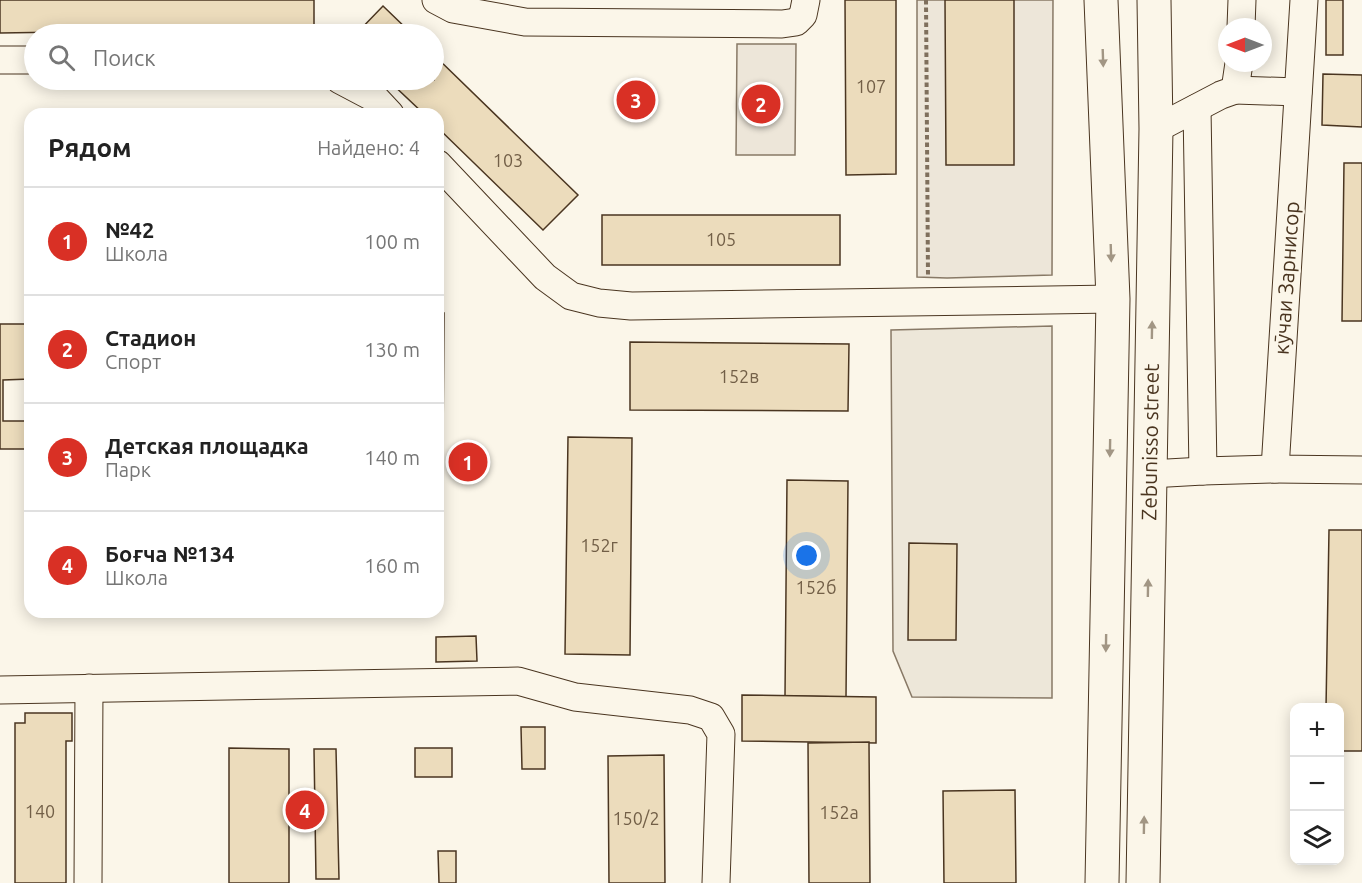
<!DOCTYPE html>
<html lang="ru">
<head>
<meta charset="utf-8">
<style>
  :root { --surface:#fff; --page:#f2f2f2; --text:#222; --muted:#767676; --line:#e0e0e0; --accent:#d93025 }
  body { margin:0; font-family:Ubuntu,sans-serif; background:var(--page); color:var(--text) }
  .controls { position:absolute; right:18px; bottom:18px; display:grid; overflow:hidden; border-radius:12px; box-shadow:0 3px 15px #0003 }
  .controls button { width:54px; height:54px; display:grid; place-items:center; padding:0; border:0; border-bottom:2px solid var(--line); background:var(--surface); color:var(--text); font:30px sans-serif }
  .compass { position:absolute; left:1218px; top:18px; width:54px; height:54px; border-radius:50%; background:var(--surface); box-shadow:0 3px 15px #0003; rotate:270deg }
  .you { position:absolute; left:807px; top:556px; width:21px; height:21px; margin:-15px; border:4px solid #fff; border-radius:50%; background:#1a73e8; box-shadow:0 0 0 9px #1a73e833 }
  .badge { display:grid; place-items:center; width:39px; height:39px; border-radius:50%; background:var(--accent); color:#fff; font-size:20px; font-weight:700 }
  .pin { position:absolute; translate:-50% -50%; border:3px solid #fff; box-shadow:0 2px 6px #0006 }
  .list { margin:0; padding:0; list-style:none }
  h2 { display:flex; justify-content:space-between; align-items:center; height:78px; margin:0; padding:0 24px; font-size:26px }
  h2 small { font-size:20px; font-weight:400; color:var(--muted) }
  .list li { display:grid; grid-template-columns:39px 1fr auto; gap:18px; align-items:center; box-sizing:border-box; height:108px; padding:0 24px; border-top:2px solid var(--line) }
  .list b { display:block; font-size:22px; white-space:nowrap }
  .list p { margin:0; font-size:20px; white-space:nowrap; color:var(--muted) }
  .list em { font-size:20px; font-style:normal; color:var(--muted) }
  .icon { flex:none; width:33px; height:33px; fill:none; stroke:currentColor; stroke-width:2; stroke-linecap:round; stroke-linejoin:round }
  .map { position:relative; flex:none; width:1362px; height:883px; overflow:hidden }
  .search { position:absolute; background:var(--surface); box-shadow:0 3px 15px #0003; left:24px; top:24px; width:420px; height:66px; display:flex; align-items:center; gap:15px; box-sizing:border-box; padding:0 21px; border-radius:33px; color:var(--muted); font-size:22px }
  .panel { position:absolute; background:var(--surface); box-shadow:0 3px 15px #0003; left:24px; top:108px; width:420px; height:510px; border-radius:18px }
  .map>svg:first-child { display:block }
  .green { fill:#ede6d9; stroke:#887966; stroke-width:1.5 }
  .parking { fill:#ede7d9; stroke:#887966; stroke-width:1.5 }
  .building { fill:#ecdcbc; stroke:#4a3520; stroke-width:1.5 }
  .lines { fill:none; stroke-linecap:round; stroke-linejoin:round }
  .minor-casing { stroke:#4a3520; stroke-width:29 }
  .major-casing { stroke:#4a3520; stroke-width:35 }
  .path { stroke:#7f6f5c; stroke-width:4; stroke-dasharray:4.5 3; stroke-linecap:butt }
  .minor { stroke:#fbf6e9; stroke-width:27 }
  .major { stroke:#fbf6e9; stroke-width:33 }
  .oneway { fill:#a29684 }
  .labels { text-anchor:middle; stroke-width:4.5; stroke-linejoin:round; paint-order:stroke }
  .number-label { font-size:18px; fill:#725f47 }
  .street-label { font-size:21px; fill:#4a3520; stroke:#fbf6e9 }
</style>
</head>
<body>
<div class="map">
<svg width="1362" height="883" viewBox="0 0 1362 883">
  <rect width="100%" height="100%" fill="#fbf6e9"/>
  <!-- green -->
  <g class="green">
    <path d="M917 0H1053L1052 275 947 278 917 277Z"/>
    <path d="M737 44H796L795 155H736Z"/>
  </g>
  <!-- parking -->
  <path class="parking" d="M1052 326V698L912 697 893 651 891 330Z"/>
  <!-- building -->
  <g class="building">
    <path d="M0 0H314V28L0 33Z"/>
    <path d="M845 0H896V174L846 175Z"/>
    <path d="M945 0H1014V165H946Z"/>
    <rect x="1326" y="0" width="17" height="55"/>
    <path d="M383 6 412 34H356Z"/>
    <path d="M434 55 578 195 543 230 438 128V114H424L388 80H434Z"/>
    <path d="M1323 74 1362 75V127L1322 125Z"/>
    <path d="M1344 163H1362V321H1342Z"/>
    <rect x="602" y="215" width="238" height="50"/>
    <path d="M438 313H444L442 582H438Z"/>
    <path d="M0 324H30V379L3 380V421H30V449H0Z"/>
    <path d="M630 342 849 344 848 411 630 410Z"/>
    <path d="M568 437 632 438 630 655 565 654Z"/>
    <path d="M787 480 848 481 846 697 785 696Z"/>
    <path d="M1329 530H1362V751H1340V708H1326Z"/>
    <path d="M909 543 957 544 956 640H908Z"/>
    <path d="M476 636 477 661 436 662V637Z"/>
    <path d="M742 695 876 697V743L742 741Z"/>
    <path d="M25 713H72V741H66V883H15V723H25Z"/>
    <path d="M521 727H545V769H522Z"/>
    <path d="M869 742 870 883H809L808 743Z"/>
    <path d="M229 748 289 749V883H229Z"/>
    <rect x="415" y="748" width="37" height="29"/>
    <path d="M314 749H336L339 879H316Z"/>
    <path d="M664 755 665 883H609L608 756Z"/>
    <path d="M1015 790 1016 883H944L943 791Z"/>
    <path d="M438 851H456V883H439Z"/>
  </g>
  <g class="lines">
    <defs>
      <g id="minor">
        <path d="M436 0 453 9 525 22 782 24 796 22 803 15 806 0"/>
        <path d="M1304 0 1275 469 1362 470"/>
        <path d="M1241 27 1242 0"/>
        <path d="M0 60H34"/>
        <path d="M340 80 376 99 390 114"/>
        <path d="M1235 90 1298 92"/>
        <path d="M1197 108 1203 471"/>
        <path d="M1156 129 1221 95 1235 90 1239 63"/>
        <path d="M438 164 545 277 571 296 599 303 631 306 1113 299"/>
        <path d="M1150 474 1203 471 1275 469"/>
        <path d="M0 690 518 681 575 697 690 710 711 717 721 734 716 883"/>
        <path d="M88 883 89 688"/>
      </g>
      <g id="major">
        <path d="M1101 0 1113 299 1102 883"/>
        <path id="s1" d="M1143 883 1156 129 1154 0"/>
      </g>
    </defs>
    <!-- minor casing -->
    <use href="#minor" class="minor-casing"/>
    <!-- major casing -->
    <use href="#major" class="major-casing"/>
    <!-- path -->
    <path class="path" d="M926 0 928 277"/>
    <!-- minor -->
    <use href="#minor" class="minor"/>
    <!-- major -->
    <use href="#major" class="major"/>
  </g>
  <!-- one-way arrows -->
  <defs><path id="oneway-solid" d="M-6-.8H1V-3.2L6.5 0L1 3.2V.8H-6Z" transform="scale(1.5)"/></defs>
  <g class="oneway">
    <use href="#oneway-solid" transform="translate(1103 58) rotate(88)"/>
    <use href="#oneway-solid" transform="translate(1111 253) rotate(88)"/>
    <use href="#oneway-solid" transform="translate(1152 330) rotate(-89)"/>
    <use href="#oneway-solid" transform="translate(1110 448) rotate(91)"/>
    <use href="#oneway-solid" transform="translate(1148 588) rotate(-89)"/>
    <use href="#oneway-solid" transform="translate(1106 643) rotate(91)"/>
    <use href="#oneway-solid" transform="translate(1144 825) rotate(-89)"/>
  </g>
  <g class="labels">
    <!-- number labels -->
    <g class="number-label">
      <text x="871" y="93">107</text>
      <text x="508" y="167">103</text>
      <text x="721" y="246">105</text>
      <text x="739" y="383">152в</text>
      <text x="599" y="552">152г</text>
      <text x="816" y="594">152б</text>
      <text x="40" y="818">140</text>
      <text x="839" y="819">152а</text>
      <text x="636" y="825">150/2</text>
    </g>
    <!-- street labels -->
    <g class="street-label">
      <text transform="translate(1287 278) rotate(-86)" y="7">кӯчаи Зарнисор</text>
      <text dy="7" stroke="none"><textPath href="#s1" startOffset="441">Zebunisso street</textPath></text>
    </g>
  </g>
</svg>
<div class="controls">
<button>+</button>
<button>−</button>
<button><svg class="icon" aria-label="layers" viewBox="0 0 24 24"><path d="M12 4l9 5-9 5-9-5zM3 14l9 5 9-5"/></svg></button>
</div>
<svg class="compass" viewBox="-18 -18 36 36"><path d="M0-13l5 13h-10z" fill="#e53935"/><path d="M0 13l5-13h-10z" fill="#767676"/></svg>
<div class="you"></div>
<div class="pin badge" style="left:468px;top:462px">1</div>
<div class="pin badge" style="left:761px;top:104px">2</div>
<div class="pin badge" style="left:636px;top:100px">3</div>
<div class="pin badge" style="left:305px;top:810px">4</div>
<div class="search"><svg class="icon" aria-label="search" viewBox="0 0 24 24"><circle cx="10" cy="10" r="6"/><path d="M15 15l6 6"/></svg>Поиск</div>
<section class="panel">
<h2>Рядом<small>Найдено: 4</small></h2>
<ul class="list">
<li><span class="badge">1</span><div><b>№42</b><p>Школа</p></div><em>100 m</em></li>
<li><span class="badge">2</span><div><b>Стадион</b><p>Спорт</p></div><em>130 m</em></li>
<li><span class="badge">3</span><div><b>Детская площадка</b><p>Парк</p></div><em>140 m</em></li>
<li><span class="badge">4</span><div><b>Боғча №134</b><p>Школа</p></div><em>160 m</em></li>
</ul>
</section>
</div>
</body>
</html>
